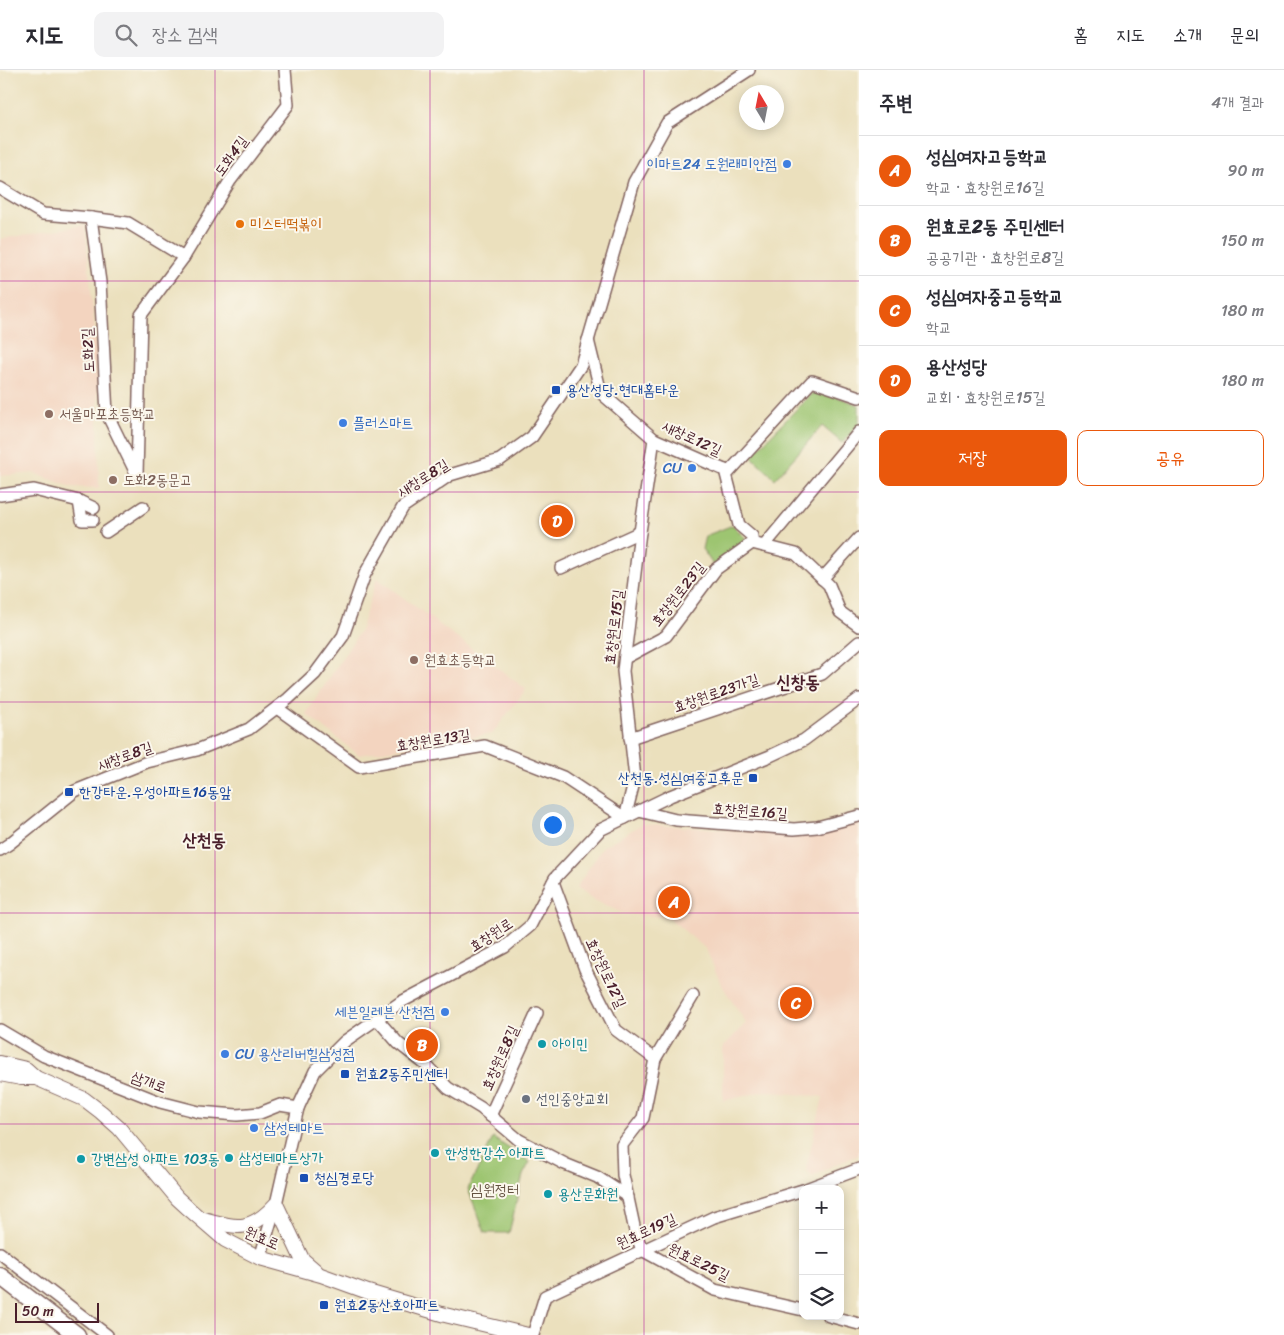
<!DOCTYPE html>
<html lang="ko">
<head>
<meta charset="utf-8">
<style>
  :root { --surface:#fff; --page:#f2f2f3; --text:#2b2b33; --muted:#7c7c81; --line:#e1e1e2; --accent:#ea580c }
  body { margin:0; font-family:Sriracha,"Poor Story",sans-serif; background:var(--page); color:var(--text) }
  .controls { position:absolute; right:15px; bottom:15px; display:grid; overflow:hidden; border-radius:10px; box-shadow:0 2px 12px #0003 }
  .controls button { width:45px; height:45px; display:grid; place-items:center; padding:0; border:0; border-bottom:1px solid var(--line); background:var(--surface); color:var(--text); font:25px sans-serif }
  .compass { position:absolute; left:739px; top:15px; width:45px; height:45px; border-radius:50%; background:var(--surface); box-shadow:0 2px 12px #0003; rotate:350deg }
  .scale { position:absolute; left:15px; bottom:12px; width:84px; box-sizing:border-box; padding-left:5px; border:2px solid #4a1f2b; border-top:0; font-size:14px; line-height:18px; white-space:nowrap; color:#4a1f2b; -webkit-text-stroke:4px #fbf7ec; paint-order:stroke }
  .you { position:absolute; left:552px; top:754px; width:18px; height:18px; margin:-12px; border:4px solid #fff; border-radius:50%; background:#1a73e8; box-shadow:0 0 0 8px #1a73e833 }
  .badge { display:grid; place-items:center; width:32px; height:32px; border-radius:50%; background:var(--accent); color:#fff; font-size:16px; font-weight:700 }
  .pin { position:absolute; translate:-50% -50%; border:2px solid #fff; box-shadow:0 1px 5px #0006 }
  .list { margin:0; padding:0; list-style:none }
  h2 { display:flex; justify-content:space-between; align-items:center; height:65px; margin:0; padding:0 20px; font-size:21px }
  h2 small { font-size:16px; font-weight:400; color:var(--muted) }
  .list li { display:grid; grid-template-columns:32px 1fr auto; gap:15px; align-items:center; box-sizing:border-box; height:70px; padding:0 20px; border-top:1px solid var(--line) }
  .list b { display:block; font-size:19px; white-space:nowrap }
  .list p { margin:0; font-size:16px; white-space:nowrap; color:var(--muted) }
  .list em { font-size:16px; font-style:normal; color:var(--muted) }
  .actions { display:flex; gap:10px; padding:15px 20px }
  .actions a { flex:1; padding:11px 0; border:1px solid var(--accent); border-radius:10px; text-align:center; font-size:18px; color:var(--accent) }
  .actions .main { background:var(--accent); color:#fff }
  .icon { flex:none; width:28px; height:28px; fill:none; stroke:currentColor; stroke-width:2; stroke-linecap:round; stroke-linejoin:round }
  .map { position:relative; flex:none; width:859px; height:1265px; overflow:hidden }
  header { display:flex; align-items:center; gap:30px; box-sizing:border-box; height:70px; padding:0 25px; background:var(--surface); border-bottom:1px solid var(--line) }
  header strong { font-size:24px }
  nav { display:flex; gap:28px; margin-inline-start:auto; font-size:18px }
  .search { width:350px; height:45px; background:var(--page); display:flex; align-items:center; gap:12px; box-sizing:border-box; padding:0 18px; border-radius:10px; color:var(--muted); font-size:19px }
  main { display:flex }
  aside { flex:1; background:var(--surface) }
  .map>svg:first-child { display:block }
  .built { fill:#f3d4bf }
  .green { fill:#9dc571; stroke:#74724e }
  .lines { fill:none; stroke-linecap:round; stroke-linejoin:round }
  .minor-casing { stroke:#82635e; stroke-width:14 }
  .major-casing { stroke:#82635e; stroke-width:16 }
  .highway-casing { stroke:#82635e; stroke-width:19 }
  .minor { stroke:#fff; stroke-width:11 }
  .major { stroke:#fff; stroke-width:14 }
  .highway { stroke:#fff; stroke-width:16 }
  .grid { fill:none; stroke:#b5179e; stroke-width:1; stroke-opacity:0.55 }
  .shop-dot { fill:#3f7fe0; stroke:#fbf7ec; stroke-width:2 }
  .food-dot { fill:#e8710a; stroke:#fbf7ec; stroke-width:2 }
  .transit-dot { fill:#1a4fb4; stroke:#fbf7ec; stroke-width:2 }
  .education-dot { fill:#8d6e63; stroke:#fbf7ec; stroke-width:2 }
  .culture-dot { fill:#0f9aa8; stroke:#fbf7ec; stroke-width:2 }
  .worship-dot { fill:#6b7280; stroke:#fbf7ec; stroke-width:2 }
  .labels { text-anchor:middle; stroke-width:4; stroke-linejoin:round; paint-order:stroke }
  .street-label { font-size:15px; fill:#4a1f2b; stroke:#fbf7ec }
  .shop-label { font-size:15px; fill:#366cbe; stroke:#fbf7ec; text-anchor:end }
  .food-label { font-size:15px; fill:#c56008; stroke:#fbf7ec; text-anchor:start }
  .transit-label { font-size:15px; fill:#164399; stroke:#fbf7ec; text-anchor:start }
  .education-label { font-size:15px; fill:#785e54; stroke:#fbf7ec; text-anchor:start }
  .culture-label { font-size:15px; fill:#0d838f; stroke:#fbf7ec; text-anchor:start }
  .worship-label { font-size:15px; fill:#5b616d; stroke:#fbf7ec; text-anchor:start }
  .park-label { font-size:15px; fill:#635140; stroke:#fbf7ec }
  .quarter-label { font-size:18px; font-weight:bold; fill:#4a1f2b; stroke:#fbf7ec }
</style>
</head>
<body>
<header>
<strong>지도</strong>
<div class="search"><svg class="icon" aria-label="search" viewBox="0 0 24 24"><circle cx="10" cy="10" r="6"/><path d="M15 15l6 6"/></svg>장소 검색</div>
<nav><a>홈</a><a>지도</a><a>소개</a><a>문의</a></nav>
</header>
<main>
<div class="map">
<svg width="859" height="1265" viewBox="0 0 859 1265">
  <rect width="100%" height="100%" fill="#fbf7ec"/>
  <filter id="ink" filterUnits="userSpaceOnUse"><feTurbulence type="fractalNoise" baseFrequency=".02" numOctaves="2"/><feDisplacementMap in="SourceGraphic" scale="10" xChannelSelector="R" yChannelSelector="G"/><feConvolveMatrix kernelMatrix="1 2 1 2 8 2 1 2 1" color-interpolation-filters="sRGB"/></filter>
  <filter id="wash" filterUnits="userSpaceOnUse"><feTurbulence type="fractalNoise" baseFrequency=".0096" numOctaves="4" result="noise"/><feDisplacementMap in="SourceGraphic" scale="20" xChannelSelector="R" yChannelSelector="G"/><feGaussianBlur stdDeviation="1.12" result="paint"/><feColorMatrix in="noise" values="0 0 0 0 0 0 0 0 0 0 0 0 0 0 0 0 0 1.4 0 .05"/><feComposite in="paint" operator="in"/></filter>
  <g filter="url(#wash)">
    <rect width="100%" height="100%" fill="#ebe0bd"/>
    <!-- built -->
    <g class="built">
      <path d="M85 155 97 285 99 418 71 417 34 403 0 406V169Z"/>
      <path d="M377 508 526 619 492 664 359 685 306 644 360 561Z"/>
      <path d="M859 751V1085L834 1095 812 1107 806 1098 823 1027 765 1021 723 1031V977L746 953 721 914 706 879 669 848 622 843 590 828 576 818 603 777 642 754 795 764Z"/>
    </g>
    <!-- green -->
    <g class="green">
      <path d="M816 319 859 335V355L842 373 822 356 775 409 751 386Z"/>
      <path d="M733 455 746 469 748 473 714 496 702 479 705 466Z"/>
      <path d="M493 1068 530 1092 523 1105 509 1163H485L468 1119Z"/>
    </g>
  </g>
  <g filter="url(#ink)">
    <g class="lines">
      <defs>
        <g id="minor">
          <path d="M0 118 43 144 91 148"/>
          <path d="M588 270 601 323 654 369 729 402 812 311 859 327"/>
          <path d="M725 400 739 455 752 466V473"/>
          <path d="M136 403 107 344 100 212 91 148 128 153 184 187"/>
          <path d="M137 404 141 245 184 187 230 111 288 35 285 0"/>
          <path d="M0 425 34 420 79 431 94 438"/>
          <path d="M79 431 82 450H93"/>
          <path d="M106 462 143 437"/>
          <path d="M764 476 859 362"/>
          <path d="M561 498 640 462"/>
          <path d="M822 509 859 468"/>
          <path d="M625 588 666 566 716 499 752 473 796 484 829 515 840 542 859 556"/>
          <path d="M277 638 359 697 485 676 563 707 625 748 635 708 623 601 640 462 654 369"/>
          <path d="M630 668 822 604 859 572"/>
          <path d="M639 741 676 750 794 759 817 757 859 746"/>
          <path d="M0 780 9 774 75 721 147 692 197 680 249 659 288 629 315 604 343 566 365 504 403 437 450 405 500 390 532 367 581 295 634 112 667 53 749 0"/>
          <path d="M553 812 585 899 616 960 655 989 643 1048 622 1075 623 1105 635 1161 642 1180 715 1220 803 1240"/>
          <path d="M377 949 398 973 425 994 448 1018 481 1038 519 1070 565 1094 597 1107 628 1127"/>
          <path d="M0 960 44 986 160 1032 199 1042 237 1045 260 1043 280 1035 298 1038"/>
          <path d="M655 989 693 926"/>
          <path d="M490 1046 537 943"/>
          <path d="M806 1119 859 1099"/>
          <path d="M0 1183 107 1265"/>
          <path d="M260 1188 276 1134 298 1038 315 1001 345 971 401 932 505 877 530 856 555 808 600 760 670 726 770 686 804 670 859 629"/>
          <path d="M829 1246 859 1254"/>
          <path d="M533 1265 545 1226 714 1147 803 1120"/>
        </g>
        <g id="major">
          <path d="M0 993 26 999 36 1008 84 1029 101 1042 119 1058 177 1128 189 1139 225 1170 260 1188 321 1205 368 1222 445 1245 528 1265"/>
          <path d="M0 1004 21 1008H36"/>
          <path d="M203 1149C237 1158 250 1163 276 1134L302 1189 316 1201"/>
        </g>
        <path id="highway" d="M0 1206 77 1265"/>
      </defs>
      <!-- minor casing -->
      <use href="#minor" class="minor-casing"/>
      <!-- major casing -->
      <use href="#major" class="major-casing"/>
      <!-- highway casing -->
      <use href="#highway" class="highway-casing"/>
      <!-- minor -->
      <use href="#minor" class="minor"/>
      <!-- major -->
      <use href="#major" class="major"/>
      <!-- highway -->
      <use href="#highway" class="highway"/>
    </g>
  </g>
  <!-- grid -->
  <path class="grid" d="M215 0V1265M430 0V1265M644 0V1265M0 211H859M0 422H859M0 632H859M0 843H859M0 1054H859"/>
  <!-- markers -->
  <g class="shop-dot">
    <circle cx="787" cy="94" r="5"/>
    <circle cx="343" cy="353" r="5"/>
    <circle cx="692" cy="398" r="5"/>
    <circle cx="445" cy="942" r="5"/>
    <circle cx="225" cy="984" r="5"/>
    <circle cx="254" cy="1058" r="5"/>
  </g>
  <circle class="food-dot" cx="240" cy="154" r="5"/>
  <g class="transit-dot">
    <rect x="551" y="315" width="10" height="10" rx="2.5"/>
    <rect x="748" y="703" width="10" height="10" rx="2.5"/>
    <rect x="64" y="717" width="10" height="10" rx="2.5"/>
    <rect x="340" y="999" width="10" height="10" rx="2.5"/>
    <rect x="299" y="1103" width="10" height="10" rx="2.5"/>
    <rect x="319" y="1230" width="10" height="10" rx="2.5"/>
  </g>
  <g class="education-dot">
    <circle cx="49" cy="344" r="5"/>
    <circle cx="113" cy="410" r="5"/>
    <circle cx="414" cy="590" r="5"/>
  </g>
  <g class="culture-dot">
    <circle cx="542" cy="974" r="5"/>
    <circle cx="435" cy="1083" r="5"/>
    <circle cx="229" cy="1088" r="5"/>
    <circle cx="81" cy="1089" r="5"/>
    <circle cx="548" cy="1124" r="5"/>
  </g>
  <circle class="worship-dot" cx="526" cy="1029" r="5"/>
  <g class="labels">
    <!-- street labels -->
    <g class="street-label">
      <text transform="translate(231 86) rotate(-54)" y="5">도화4길</text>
      <text transform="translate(88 280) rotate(-93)" y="5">도화2길</text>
      <text transform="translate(692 368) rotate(25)" y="5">새창로12길</text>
      <text transform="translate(423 408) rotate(-32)" y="5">새창로8길</text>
      <text transform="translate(678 524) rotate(-52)" y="5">효창원로23길</text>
      <text transform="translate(614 557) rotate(-83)" y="5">효창원로15길</text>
      <text transform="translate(716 623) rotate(-19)" y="5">효창원로23가길</text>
      <text transform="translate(433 670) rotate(-9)" y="5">효창원로13길</text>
      <text transform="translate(125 686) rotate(-20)" y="5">새창로8길</text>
      <text transform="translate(750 741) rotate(4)" y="5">효창원로16길</text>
      <text transform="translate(491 865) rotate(-33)" y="5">효창원로</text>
      <text transform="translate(606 903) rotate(65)" y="5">효창원로12길</text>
      <text transform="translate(500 988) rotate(-66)" y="5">효창원로8길</text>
      <text transform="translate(149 1012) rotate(20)" y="5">삼개로</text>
      <text transform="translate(646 1161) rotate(-25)" y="5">원효로19길</text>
      <text transform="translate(262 1168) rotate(23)" y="5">원효로</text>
      <text transform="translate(699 1192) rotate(26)" y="5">원효로25길</text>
    </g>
    <!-- shop labels -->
    <g class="shop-label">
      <text x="777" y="99">이마트24 도원래미안점</text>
      <text x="353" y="358" text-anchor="start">플러스마트</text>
      <text x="682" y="403">CU</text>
      <text x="435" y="947">세븐일레븐 산천점</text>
      <text x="235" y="989" text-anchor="start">CU 용산리버힐삼성점</text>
      <text x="264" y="1063" text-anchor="start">삼성테마트</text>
    </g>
    <!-- food labels -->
    <g class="food-label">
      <text x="250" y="159">미스터떡볶이</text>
    </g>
    <!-- transit labels -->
    <g class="transit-label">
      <text x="566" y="325">용산성당.현대홈타운</text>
      <text x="743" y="713" text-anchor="end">산천동.성심여중고후문</text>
      <text x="79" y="727">한강타운.우성아파트16동앞</text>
      <text x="355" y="1009">원효2동주민센터</text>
      <text x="314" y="1113">청심경로당</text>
      <text x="334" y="1240">원효2동산호아파트</text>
    </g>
    <!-- education labels -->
    <g class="education-label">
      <text x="59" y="349">서울마포초등학교</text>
      <text x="123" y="415">도화2동문고</text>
      <text x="424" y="595">원효초등학교</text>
    </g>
    <!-- culture labels -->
    <g class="culture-label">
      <text x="552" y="979">아이민</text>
      <text x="445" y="1088">한성한강수 아파트</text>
      <text x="239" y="1093">삼성테마트상가</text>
      <text x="91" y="1094">강변삼성 아파트 103동</text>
      <text x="558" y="1129">용산문화원</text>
    </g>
    <!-- worship labels -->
    <g class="worship-label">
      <text x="536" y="1034">선인중앙교회</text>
    </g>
    <!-- park labels -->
    <g class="park-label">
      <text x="495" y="1125">심원정터</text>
    </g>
    <!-- quarter labels -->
    <g class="quarter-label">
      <text x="798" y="618">신창동</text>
      <text x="204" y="776">산천동</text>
    </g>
  </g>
</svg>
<div class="controls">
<button>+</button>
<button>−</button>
<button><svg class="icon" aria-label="layers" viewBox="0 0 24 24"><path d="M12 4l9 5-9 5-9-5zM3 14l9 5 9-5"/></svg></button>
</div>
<svg class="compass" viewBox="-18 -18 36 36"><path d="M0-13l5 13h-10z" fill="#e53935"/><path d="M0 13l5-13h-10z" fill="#7c7c81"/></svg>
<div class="scale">50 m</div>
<div class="you"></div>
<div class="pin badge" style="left:674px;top:832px">A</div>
<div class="pin badge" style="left:422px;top:975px">B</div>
<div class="pin badge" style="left:796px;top:933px">C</div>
<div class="pin badge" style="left:557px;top:451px">D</div>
</div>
<aside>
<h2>주변<small>4개 결과</small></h2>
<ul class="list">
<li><span class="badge">A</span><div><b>성심여자고등학교</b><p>학교 · 효창원로16길</p></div><em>90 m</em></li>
<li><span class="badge">B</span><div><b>원효로2동 주민센터</b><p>공공기관 · 효창원로8길</p></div><em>150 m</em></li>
<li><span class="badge">C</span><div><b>성심여자중고등학교</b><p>학교</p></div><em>180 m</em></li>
<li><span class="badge">D</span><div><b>용산성당</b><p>교회 · 효창원로15길</p></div><em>180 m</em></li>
</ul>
<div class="actions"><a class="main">저장</a><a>공유</a></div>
</aside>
</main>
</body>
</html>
